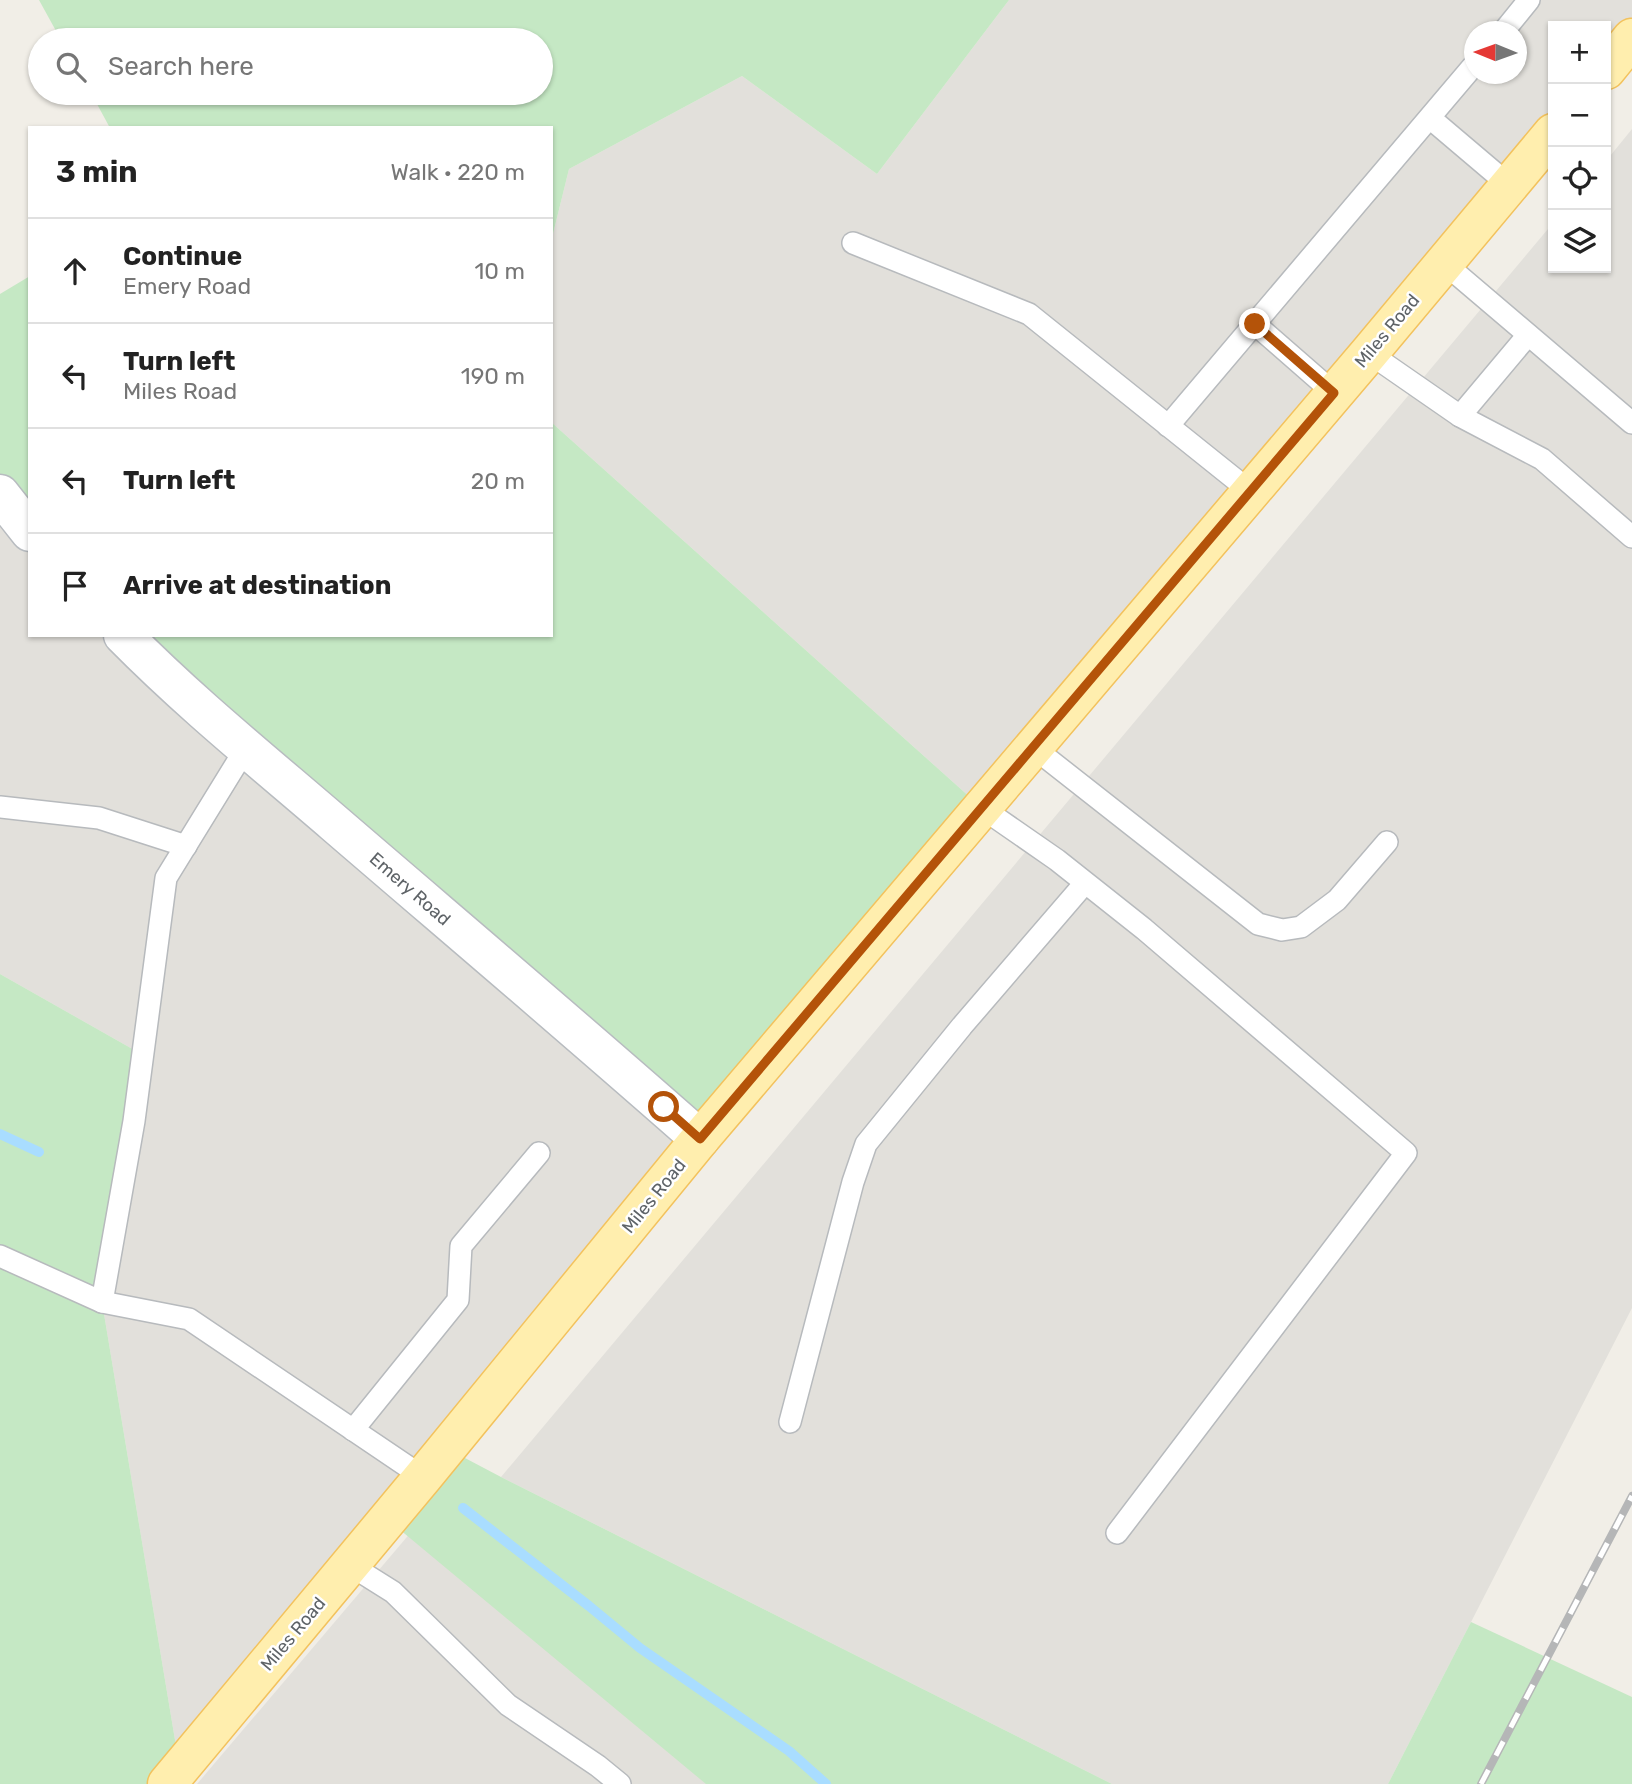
<!DOCTYPE html>
<html lang="en">
<head>
<meta charset="utf-8">
<style>
  :root { --surface:#fff; --page:#f2f2f2; --text:#222; --muted:#767676; --line:#e0e0e0 }
  body { margin:0; font-family:Rubik,sans-serif; background:var(--page); color:var(--text) }
  .controls { position:absolute; right:21px; top:21px; display:grid; overflow:hidden; border-radius:0px; box-shadow:0 2px 5px #0004 }
  .controls button { width:63px; height:63px; display:grid; place-items:center; padding:0; border:0; border-bottom:2px solid var(--line); background:var(--surface); color:var(--text); font:35px sans-serif }
  .compass { position:absolute; left:1464px; top:21px; width:63px; height:63px; border-radius:50%; background:var(--surface); box-shadow:0 2px 5px #0004; rotate:271deg }
  .stop { position:absolute; width:21px; height:21px; margin:-16px; border:5px solid #b45309; border-radius:50%; background:#fff }
  .stop.end { background:#b45309; border-color:#fff; box-shadow:0 2px 7px #0008 }
  .list { margin:0; padding:0; list-style:none }
  h2 { display:flex; justify-content:space-between; align-items:center; height:91px; margin:0; padding:0 28px; font-size:30px }
  h2 small { font-size:23px; font-weight:400; color:var(--muted) }
  .list li { display:grid; grid-template-columns:46px 1fr auto; gap:21px; align-items:center; box-sizing:border-box; height:105px; padding:0 28px; border-top:2px solid var(--line) }
  .list b { display:block; font-size:26px; white-space:nowrap }
  .list p { margin:0; font-size:23px; white-space:nowrap; color:var(--muted) }
  .list em { font-size:23px; font-style:normal; color:var(--muted) }
  .icon { flex:none; width:38px; height:38px; fill:none; stroke:currentColor; stroke-width:2; stroke-linecap:round; stroke-linejoin:round }
  .map { position:relative; flex:none; width:1632px; height:1784px; overflow:hidden }
  .search { position:absolute; background:var(--surface); box-shadow:0 2px 5px #0004; left:28px; top:28px; width:525px; height:77px; display:flex; align-items:center; gap:18px; box-sizing:border-box; padding:0 24px; border-radius:38px; color:var(--muted); font-size:26px }
  .panel { position:absolute; background:var(--surface); box-shadow:0 2px 5px #0004; left:28px; top:126px; width:525px; height:511px; border-radius:0px }
  .map>svg:first-child { display:block }
  .industrial { fill:#e2e0db; fill-rule:evenodd }
  .green { fill:#c5e8c4 }
  .lines { fill:none; stroke-linecap:round; stroke-linejoin:round }
  .stream { stroke:#a9ddff; stroke-width:10 }
  .lane-casing { stroke:#b7babd; stroke-width:24 }
  .secondary-casing { stroke:#b8bcc0; stroke-width:41 }
  .primary-casing { stroke:#f3c25d; stroke-width:41 }
  .lane { stroke:#fff; stroke-width:21 }
  .secondary { stroke:#fff; stroke-width:38 }
  .primary { stroke:#ffeeae; stroke-width:38 }
  .rail-casing { stroke:#b5b6b7; stroke-width:8 }
  .rail { stroke:#fff; stroke-width:5; stroke-dasharray:16; stroke-linecap:butt }
  .route { stroke:#b45309; stroke-width:9 }
  .labels { text-anchor:middle; stroke-width:5; stroke-linejoin:round; paint-order:stroke }
  .street-label { font-size:18px; fill:#5e6367; stroke:#fff }
</style>
</head>
<body>
<div class="map">
<svg width="1632" height="1784" viewBox="0 0 1632 1784">
  <rect width="100%" height="100%" fill="#f1eee7"/>
  <!-- industrial -->
  <g class="industrial">
    <path d="M1009 0H1632V38L1606 69V26H1553V132L982 808 551 422V242L569 169 742 76 877 174ZM1474 32H1516V74H1474Z"/>
    <path d="M1632 129V1308L1388 1784H1112L501 1477 1553 223V268H1606V161Z"/>
    <path d="M0 494 30 532V635H123L700 1139 180 1770 102 1302 143 1055 0 974Z"/>
    <path d="M412 1531 712 1784H197Z"/>
  </g>
  <!-- green -->
  <g class="green">
    <path d="M39 0H1009L877 174 742 76 569 169 551 242V128H110L91 93H541V40H61Z"/>
    <path d="M30 276V532L0 494V294Z"/>
    <path d="M551 422 982 808 700 1139 123 635H551Z"/>
    <path d="M0 974 143 1055 102 1302 180 1770 167 1784H0Z"/>
    <path d="M446 1448 501 1477 1112 1784H706L387 1519Z"/>
    <path d="M1471 1622 1632 1697V1784H1388Z"/>
  </g>
  <g class="lines">
    <!-- stream -->
    <g class="stream">
      <path d="M0 1134 39 1152"/>
      <path d="M463 1508 589 1606 640 1648 789 1751 826 1784"/>
    </g>
    <defs>
      <g id="lane">
        <path d="M1503 32 1529 0"/>
        <path d="M1430 118 1509 185"/>
        <path d="M853 243 1029 314 1251 492"/>
        <path d="M1444 263 1632 423"/>
        <path d="M1255 324 1334 393"/>
        <path d="M1369 353 1460 416 1542 459 1632 537"/>
        <path d="M1460 416 1528 335"/>
        <path d="M1168 426 1474 65"/>
        <path d="M1034 748 1258 924 1282 930 1301 927 1337 900 1387 842"/>
        <path d="M0 807 99 818 186 846"/>
        <path d="M982 808 1057 860 1144 929 1406 1153 1117 1533"/>
        <path d="M0 1256 102 1302 189 1319 423 1477"/>
        <path d="M102 1302 134 1121 166 878 246 748"/>
        <path d="M790 1422 853 1182 866 1144 962 1026 1085 883"/>
        <path d="M353 1430 458 1300 461 1246 539 1153"/>
        <path d="M350 1565 393 1592 508 1705 598 1766 620 1784"/>
      </g>
      <g id="secondary">
        <path d="M0 494 30 532"/>
        <path d="M123 635C189 702 262 761 334 823 456 928 579 1032 700 1139"/>
      </g>
      <g id="primary">
        <path d="M1606 70 1632 38"/>
        <path d="M167 1784 423 1477 700 1139 1369 353 1553 133"/>
      </g>
    </defs>
    <!-- lane casing -->
    <use href="#lane" class="lane-casing"/>
    <!-- secondary casing -->
    <use href="#secondary" class="secondary-casing"/>
    <!-- primary casing -->
    <use href="#primary" class="primary-casing"/>
    <!-- lane -->
    <use href="#lane" class="lane"/>
    <!-- secondary -->
    <use href="#secondary" class="secondary"/>
    <!-- primary -->
    <use href="#primary" class="primary"/>
    <defs>
      <path id="rail" d="M1481 1784 1632 1496"/>
    </defs>
    <!-- rail casing -->
    <use href="#rail" class="rail-casing"/>
    <!-- rail -->
    <use href="#rail" class="rail"/>
  </g>
  <g class="lines">
    <!-- route -->
    <path class="route" d="M664 1107 700 1139 1334 393 1255 324"/>
  </g>
  <g class="labels">
    <!-- street labels -->
    <g class="street-label">
      <text transform="translate(1387 331) rotate(-50)" y="6">Miles Road</text>
      <text transform="translate(410 889) rotate(41)" y="6">Emery Road</text>
      <text transform="translate(654 1196) rotate(-51)" y="6">Miles Road</text>
      <text transform="translate(293 1634) rotate(-50)" y="6">Miles Road</text>
    </g>
  </g>
</svg>
<div class="controls">
<button>+</button>
<button>−</button>
<button><svg class="icon" aria-label="locate" viewBox="0 0 24 24"><circle cx="12" cy="12" r="6"/><path d="M12 2v4M12 18v4M2 12h4M18 12h4"/></svg></button>
<button><svg class="icon" aria-label="layers" viewBox="0 0 24 24"><path d="M12 4l9 5-9 5-9-5zM3 14l9 5 9-5"/></svg></button>
</div>
<svg class="compass" viewBox="-18 -18 36 36"><path d="M0-13l5 13h-10z" fill="#e53935"/><path d="M0 13l5-13h-10z" fill="#767676"/></svg>
<div class="stop" style="left:664px;top:1107px"></div>
<div class="stop end" style="left:1255px;top:324px"></div>
<div class="search"><svg class="icon" aria-label="search" viewBox="0 0 24 24"><circle cx="10" cy="10" r="6"/><path d="M15 15l6 6"/></svg>Search here</div>
<section class="panel">
<h2>3 min<small>Walk · 220 m</small></h2>
<ul class="list">
<li><svg class="icon" aria-label="ahead" viewBox="0 0 24 24"><path d="M12 20V5M6 11l6-6 6 6"/></svg><div><b>Continue</b><p>Emery Road</p></div><em>10 m</em></li>
<li><svg class="icon" aria-label="left" viewBox="0 0 24 24"><path d="M17 20v-9H6M10 6l-5 5 5 5"/></svg><div><b>Turn left</b><p>Miles Road</p></div><em>190 m</em></li>
<li><svg class="icon" aria-label="left" viewBox="0 0 24 24"><path d="M17 20v-9H6M10 6l-5 5 5 5"/></svg><div><b>Turn left</b></div><em>20 m</em></li>
<li><svg class="icon" aria-label="arrive" viewBox="0 0 24 24"><path d="M6 21V4h12l-3 4 3 4H6"/></svg><div><b>Arrive at destination</b></div></li>
</ul>
</section>
</div>
</body>
</html>
